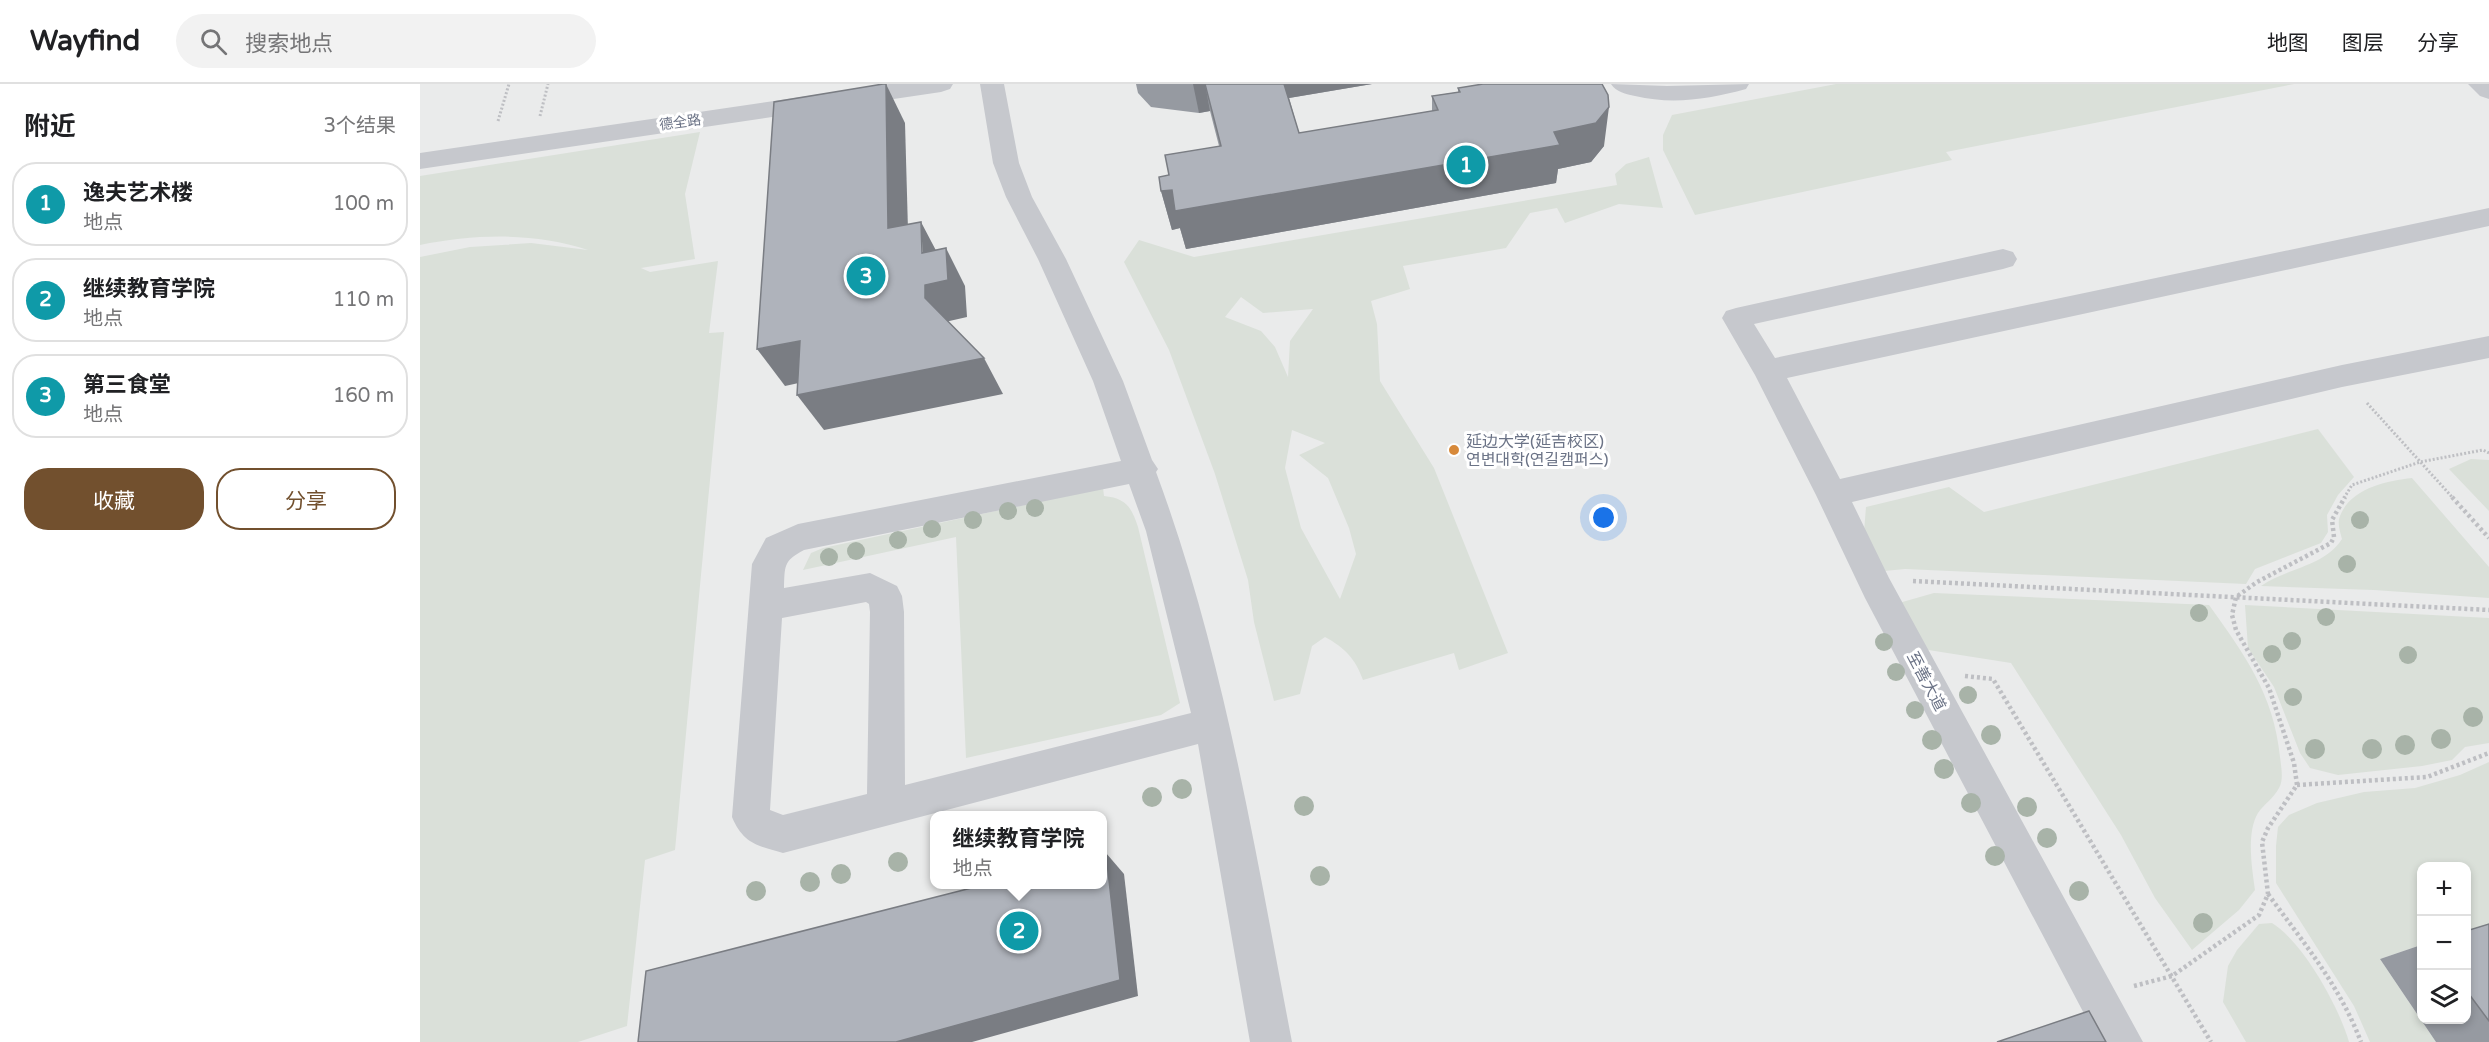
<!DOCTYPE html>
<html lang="zh">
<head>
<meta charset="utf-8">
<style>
  :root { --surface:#fff; --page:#f2f2f2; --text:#202124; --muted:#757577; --line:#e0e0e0; --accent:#72502e }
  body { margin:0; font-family:"Varela Round","Noto Sans SC","Noto Sans KR",sans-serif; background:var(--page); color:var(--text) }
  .controls { position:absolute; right:18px; bottom:18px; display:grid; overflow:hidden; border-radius:12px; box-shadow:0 3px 9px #0003 }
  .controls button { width:54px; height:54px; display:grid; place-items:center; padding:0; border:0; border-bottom:2px solid var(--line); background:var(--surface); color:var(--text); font:30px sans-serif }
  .you { position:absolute; left:1184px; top:434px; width:21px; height:21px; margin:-15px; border:4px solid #fff; border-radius:50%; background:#1a73e8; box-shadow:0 0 0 9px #1a73e833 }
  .badge { display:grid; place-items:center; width:39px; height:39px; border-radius:50%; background:var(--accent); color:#fff; font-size:20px; font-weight:700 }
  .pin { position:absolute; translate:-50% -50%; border:3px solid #fff; box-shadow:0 2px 6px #0006 }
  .popup { position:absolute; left:510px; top:727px; width:177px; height:78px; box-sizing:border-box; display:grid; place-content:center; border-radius:12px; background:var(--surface); filter:drop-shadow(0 2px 4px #0005); font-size:20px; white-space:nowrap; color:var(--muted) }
  .popup b { font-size:22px; color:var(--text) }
  .popup::after { content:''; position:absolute; left:50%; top:100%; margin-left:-12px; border:12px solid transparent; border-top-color:var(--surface) }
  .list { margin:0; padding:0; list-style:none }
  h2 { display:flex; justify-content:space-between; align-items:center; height:78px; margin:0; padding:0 24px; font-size:26px }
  h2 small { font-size:20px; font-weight:400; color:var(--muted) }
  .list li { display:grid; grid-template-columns:39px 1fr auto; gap:18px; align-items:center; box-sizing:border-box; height:84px; margin:0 12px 12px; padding:0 12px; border:2px solid var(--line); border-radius:24px }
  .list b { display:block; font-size:22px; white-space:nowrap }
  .list p { margin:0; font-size:20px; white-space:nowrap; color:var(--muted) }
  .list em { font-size:20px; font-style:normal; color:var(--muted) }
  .actions { display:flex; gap:12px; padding:18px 24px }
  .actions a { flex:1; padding:14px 0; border:2px solid var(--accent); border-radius:24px; text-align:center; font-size:21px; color:var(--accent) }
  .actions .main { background:var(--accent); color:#fff }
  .icon { flex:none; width:33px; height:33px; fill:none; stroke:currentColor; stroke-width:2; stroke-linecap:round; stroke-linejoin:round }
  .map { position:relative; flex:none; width:2069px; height:958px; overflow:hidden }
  header { display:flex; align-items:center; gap:36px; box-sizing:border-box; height:84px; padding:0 30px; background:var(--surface); border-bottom:2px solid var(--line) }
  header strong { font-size:28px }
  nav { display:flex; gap:33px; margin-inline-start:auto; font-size:21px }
  .search { width:420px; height:54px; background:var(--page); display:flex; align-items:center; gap:15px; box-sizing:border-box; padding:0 21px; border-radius:33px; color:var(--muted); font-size:22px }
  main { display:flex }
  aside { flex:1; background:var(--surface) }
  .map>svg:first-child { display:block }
  .built { fill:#eaebeb; fill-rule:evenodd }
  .green { fill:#dae0d9; fill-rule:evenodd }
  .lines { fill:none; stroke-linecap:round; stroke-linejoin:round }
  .path-far1 { stroke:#bebfc3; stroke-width:3; stroke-dasharray:2 2; stroke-linecap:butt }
  .path { stroke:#bebfc3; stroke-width:4.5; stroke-dasharray:3 3; stroke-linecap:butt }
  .minor { fill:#c6c8cd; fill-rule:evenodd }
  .tree { fill:#a8b3a8 }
  .wall { fill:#969aa1 }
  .shaded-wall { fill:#7a7d83 }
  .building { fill:#afb3bb; stroke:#7a7d83; stroke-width:1.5 }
  .poi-dot { fill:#d7893a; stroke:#fff; stroke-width:2 }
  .labels { text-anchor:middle; stroke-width:6; stroke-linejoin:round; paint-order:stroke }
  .far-street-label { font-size:14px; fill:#6b7386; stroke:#fff }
  .poi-label { font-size:16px; fill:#6b7386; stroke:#fff; text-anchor:start }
  .street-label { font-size:16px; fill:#6b7386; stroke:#fff }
</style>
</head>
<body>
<header>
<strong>Wayfind</strong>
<div class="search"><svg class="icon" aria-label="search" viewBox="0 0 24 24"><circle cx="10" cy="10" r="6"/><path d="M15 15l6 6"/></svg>搜索地点</div>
<nav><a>地图</a><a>图层</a><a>分享</a></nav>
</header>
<main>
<aside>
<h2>附近<small>3个结果</small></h2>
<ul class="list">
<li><span class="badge" style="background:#0f9aa8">1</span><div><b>逸夫艺术楼</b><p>地点</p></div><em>100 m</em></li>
<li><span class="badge" style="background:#0f9aa8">2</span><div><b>继续教育学院</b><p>地点</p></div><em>110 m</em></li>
<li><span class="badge" style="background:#0f9aa8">3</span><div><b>第三食堂</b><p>地点</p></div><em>160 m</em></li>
</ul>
<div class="actions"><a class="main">收藏</a><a>分享</a></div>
</aside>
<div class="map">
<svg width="2069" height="958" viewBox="0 0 2069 958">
  <rect width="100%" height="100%" fill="#f9faf8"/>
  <!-- built -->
  <path class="built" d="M0 0H2069V958H0ZM515 732H683V800H515ZM2002 782H2046V936H2002Z"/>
  <!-- green -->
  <g class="green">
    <path d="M1416 0H1874L1526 68 1532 76 1275 131 1243 66V51L1252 31Z"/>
    <path d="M280 48 265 110 275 175 221 184 230 188 298 177 289 249 304 248 255 766 225 776 207 942 158 958H0V173L50 163 111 159 168 166C115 148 55 150 0 161V92Z"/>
    <path d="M1229 73 1243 124 1199 120 1145 139 1137 124 1110 129 1086 164 983 182 990 205 951 217 957 240 960 297 1014 384 1088 569 1039 586 1034 569 943 596C935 574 925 564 905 553L892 562 880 610 854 617 834 538 828 496 795 390 749 266 704 178 719 156 774 173 1197 101 1195 90 1206 80ZM821 213 843 229 893 225 870 257 868 293 855 263 841 247 805 233ZM872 346 905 359 879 371 908 394 929 444 936 470 920 515 881 444 865 384Z"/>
    <path d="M1898 345 1934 393 1918 411 1907 431 1908 448 1901 459 1835 485 1826 500 1485 485 1464 487 1444 448 1446 423 1529 403 1564 428Z"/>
    <path d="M2051 375 2069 376V427L2029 385Z"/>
    <path d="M1992 394 2069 483V514L1954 506 1841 502C1866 484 1904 483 1922 455 1920 448 1917 439 1920 432 1931 404 1966 397 1992 394Z"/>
    <path d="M683 404 684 412C706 414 712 424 718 443L760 619 741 631 546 674 536 453 383 486 391 469 403 464Z"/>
    <path d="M1514 509 1789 521C1824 570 1854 610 1860 673 1861 682 1864 696 1859 704 1854 714 1844 720 1838 729 1826 749 1832 784 1835 806L1819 826 1772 866 1735 814 1701 751 1591 579 1502 565 1479 519Z"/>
    <path d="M1825 521 2069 534V659L2045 663 2032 676 2002 682 1918 691 1890 684 1880 669 1854 603 1828 564Z"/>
    <path d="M2069 678V840L2047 847 2046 782H2002L2001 861 1960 875 2016 958H1950L1934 922 1856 799V762L1858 743 1869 731 1897 719 1944 708 1995 704 2040 691Z"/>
    <path d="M1852 839C1883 858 1919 923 1929 958H1826L1803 918 1808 882 1817 866 1839 840Z"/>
  </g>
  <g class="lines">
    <!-- path-far1 -->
    <g class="path-far1">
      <path d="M120 32 128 0"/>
      <path d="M78 37 89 0"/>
      <path d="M1947 319 2033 414"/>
      <path d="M1924 414 1932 401 2000 378 2063 366 2069 369"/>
    </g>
    <!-- path -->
    <g class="path">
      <path d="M2032 413 2069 454"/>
      <path d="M1493 497 2069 526"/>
      <path d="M1545 592 1573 595 1791 958"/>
      <path d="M1877 701 2007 693 2069 669"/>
      <path d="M1848 810C1883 858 1920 902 1941 958"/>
      <path d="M1714 902 1752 892 1839 831 1848 810 1842 758 1848 744 1877 701 1874 679 1849 604 1816 546 1812 531 1816 513 1837 498 1911 459 1914 453 1912 436 1925 413"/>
    </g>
    <!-- minor -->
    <g class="minor">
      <path d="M469 0H533L530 5 521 8 0 85V69Z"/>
      <path d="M560 0H584L599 79 612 113 646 175 703 297 732 376 738 385 736 388C804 571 835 766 872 958H830L778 660 363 769C337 762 323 759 312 733L332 480 346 454 378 440 701 377 673 297 618 175 586 113 573 79ZM709 400 726 447 771 629 485 701 484 528 482 512 477 502 450 489 364 504C365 482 363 477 384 466ZM446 518 449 520 450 528 447 710 363 731 350 726 362 534Z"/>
      <path d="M1191 0 1247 2 1329 0 1326 5C1289 15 1253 21 1215 12 1206 10 1196 8 1191 0Z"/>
      <path d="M2048 0H2069V15L2060 12Z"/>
      <path d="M2069 124V142L1367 294 1420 395 1922 281 2069 252V274L1922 303 1432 418 1469 494 1723 958H1679L1445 514 1396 411 1335 291 1302 234 1306 227 1316 224 1583 165 1593 168 1597 175 1593 182 1583 185 1334 240 1355 274Z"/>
    </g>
  </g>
  <!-- trees -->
  <g class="tree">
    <circle cx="615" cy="424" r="9"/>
    <circle cx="588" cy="427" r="9"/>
    <circle cx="553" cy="436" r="9"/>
    <circle cx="1940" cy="436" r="9"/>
    <circle cx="512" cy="445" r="9"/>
    <circle cx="478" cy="456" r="9"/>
    <circle cx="436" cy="467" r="9"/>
    <circle cx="409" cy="473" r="9"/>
    <circle cx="1927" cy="480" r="9"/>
    <circle cx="1779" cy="529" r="9"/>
    <circle cx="1906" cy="533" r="9"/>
    <circle cx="1872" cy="557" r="9"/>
    <circle cx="1464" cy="558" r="9"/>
    <circle cx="1852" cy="570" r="9"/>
    <circle cx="1988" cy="571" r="9"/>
    <circle cx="1476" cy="588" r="9"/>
    <circle cx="1548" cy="611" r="9"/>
    <circle cx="1873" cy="613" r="9"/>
    <circle cx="1495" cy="626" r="9"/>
    <circle cx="2053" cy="633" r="10"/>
    <circle cx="1571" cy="651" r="10"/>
    <circle cx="2021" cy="655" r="10"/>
    <circle cx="1512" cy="656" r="10"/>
    <circle cx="1985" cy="661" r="10"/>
    <circle cx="1895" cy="665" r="10"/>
    <circle cx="1952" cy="665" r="10"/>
    <circle cx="1524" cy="685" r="10"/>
    <circle cx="762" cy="705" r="10"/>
    <circle cx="732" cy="713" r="10"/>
    <circle cx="1551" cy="719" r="10"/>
    <circle cx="884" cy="722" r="10"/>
    <circle cx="1607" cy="723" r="10"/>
    <circle cx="1627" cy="754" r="10"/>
    <circle cx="1575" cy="772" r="10"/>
    <circle cx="478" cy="778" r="10"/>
    <circle cx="421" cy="790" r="10"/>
    <circle cx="900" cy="792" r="10"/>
    <circle cx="390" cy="798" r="10"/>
    <circle cx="336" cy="807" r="10"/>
    <circle cx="1659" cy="807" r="10"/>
    <circle cx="1783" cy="839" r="10"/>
  </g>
  <!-- wall -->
  <g class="wall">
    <path d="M716 0H952L869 14 879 49 1012 27V12L1038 8V4L1184 62 1171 78 1138 85 1136 99 766 165 760 144 752 146 741 107 749 91 799 62 790 27 779 29 731 23 718 9Z"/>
    <path d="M2069 840V958H2016L1960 875 2001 861V936H2046V847Z"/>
  </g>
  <!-- shaded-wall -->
  <g class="shaded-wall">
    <path d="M466 0 485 39 489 182 468 144Z"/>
    <path d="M773 0H785L790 27 779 29Z"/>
    <path d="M861 0H952L863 15Z"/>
    <path d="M1189 23 1184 62 1171 78 1138 85 1136 99 766 165 760 144 752 146 741 107 1134 48Z"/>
    <path d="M501 138 521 176 526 164 545 202 547 233 525 238 505 214Z"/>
    <path d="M380 257 406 293 365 302 337 265Z"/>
    <path d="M564 274 583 310 404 346 377 311Z"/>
    <path d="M686 769 704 790 718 912 552 958H476Z"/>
  </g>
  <!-- building -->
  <g class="building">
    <path d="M463 0H466L468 144 501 138 502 169 526 164 528 196 505 201V214L564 274 377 311 380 257 337 265 354 18Z"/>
    <path d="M785 0H864L879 49 1018 26 1012 12 1040 8 1038 4 1063 0H1182L1188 11 1189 23 1176 39 1134 48 1140 61 755 127 752 106 741 107 739 93 749 91 745 71 801 62Z"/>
    <path d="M686 769 700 896 476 958H218L226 887 563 801H683V770Z"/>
    <path d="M2069 840V937L2046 906V847Z"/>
    <path d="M1669 927 1686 958H1577Z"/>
  </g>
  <!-- markers -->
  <circle class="poi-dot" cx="1034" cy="366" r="6"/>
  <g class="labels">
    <!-- far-street labels -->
    <g class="far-street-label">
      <text transform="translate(260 38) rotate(-8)" y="5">德全路</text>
    </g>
    <!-- poi labels -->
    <g class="poi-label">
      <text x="1046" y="363">延边大学(延吉校区)<tspan x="1046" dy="18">연변대학(연길캠퍼스)</tspan></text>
    </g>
    <!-- street labels -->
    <g class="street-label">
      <text transform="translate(1507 597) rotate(62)" y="6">至善大道</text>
    </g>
  </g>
</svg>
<div class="controls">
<button>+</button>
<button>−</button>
<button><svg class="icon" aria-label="layers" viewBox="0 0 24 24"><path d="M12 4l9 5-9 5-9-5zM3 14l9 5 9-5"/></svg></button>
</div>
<div class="you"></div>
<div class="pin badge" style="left:1046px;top:81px;background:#0f9aa8">1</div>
<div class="pin badge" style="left:599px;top:847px;background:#0f9aa8">2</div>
<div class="popup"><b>继续教育学院</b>地点</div>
<div class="pin badge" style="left:446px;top:192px;background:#0f9aa8">3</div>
</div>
</main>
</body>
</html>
